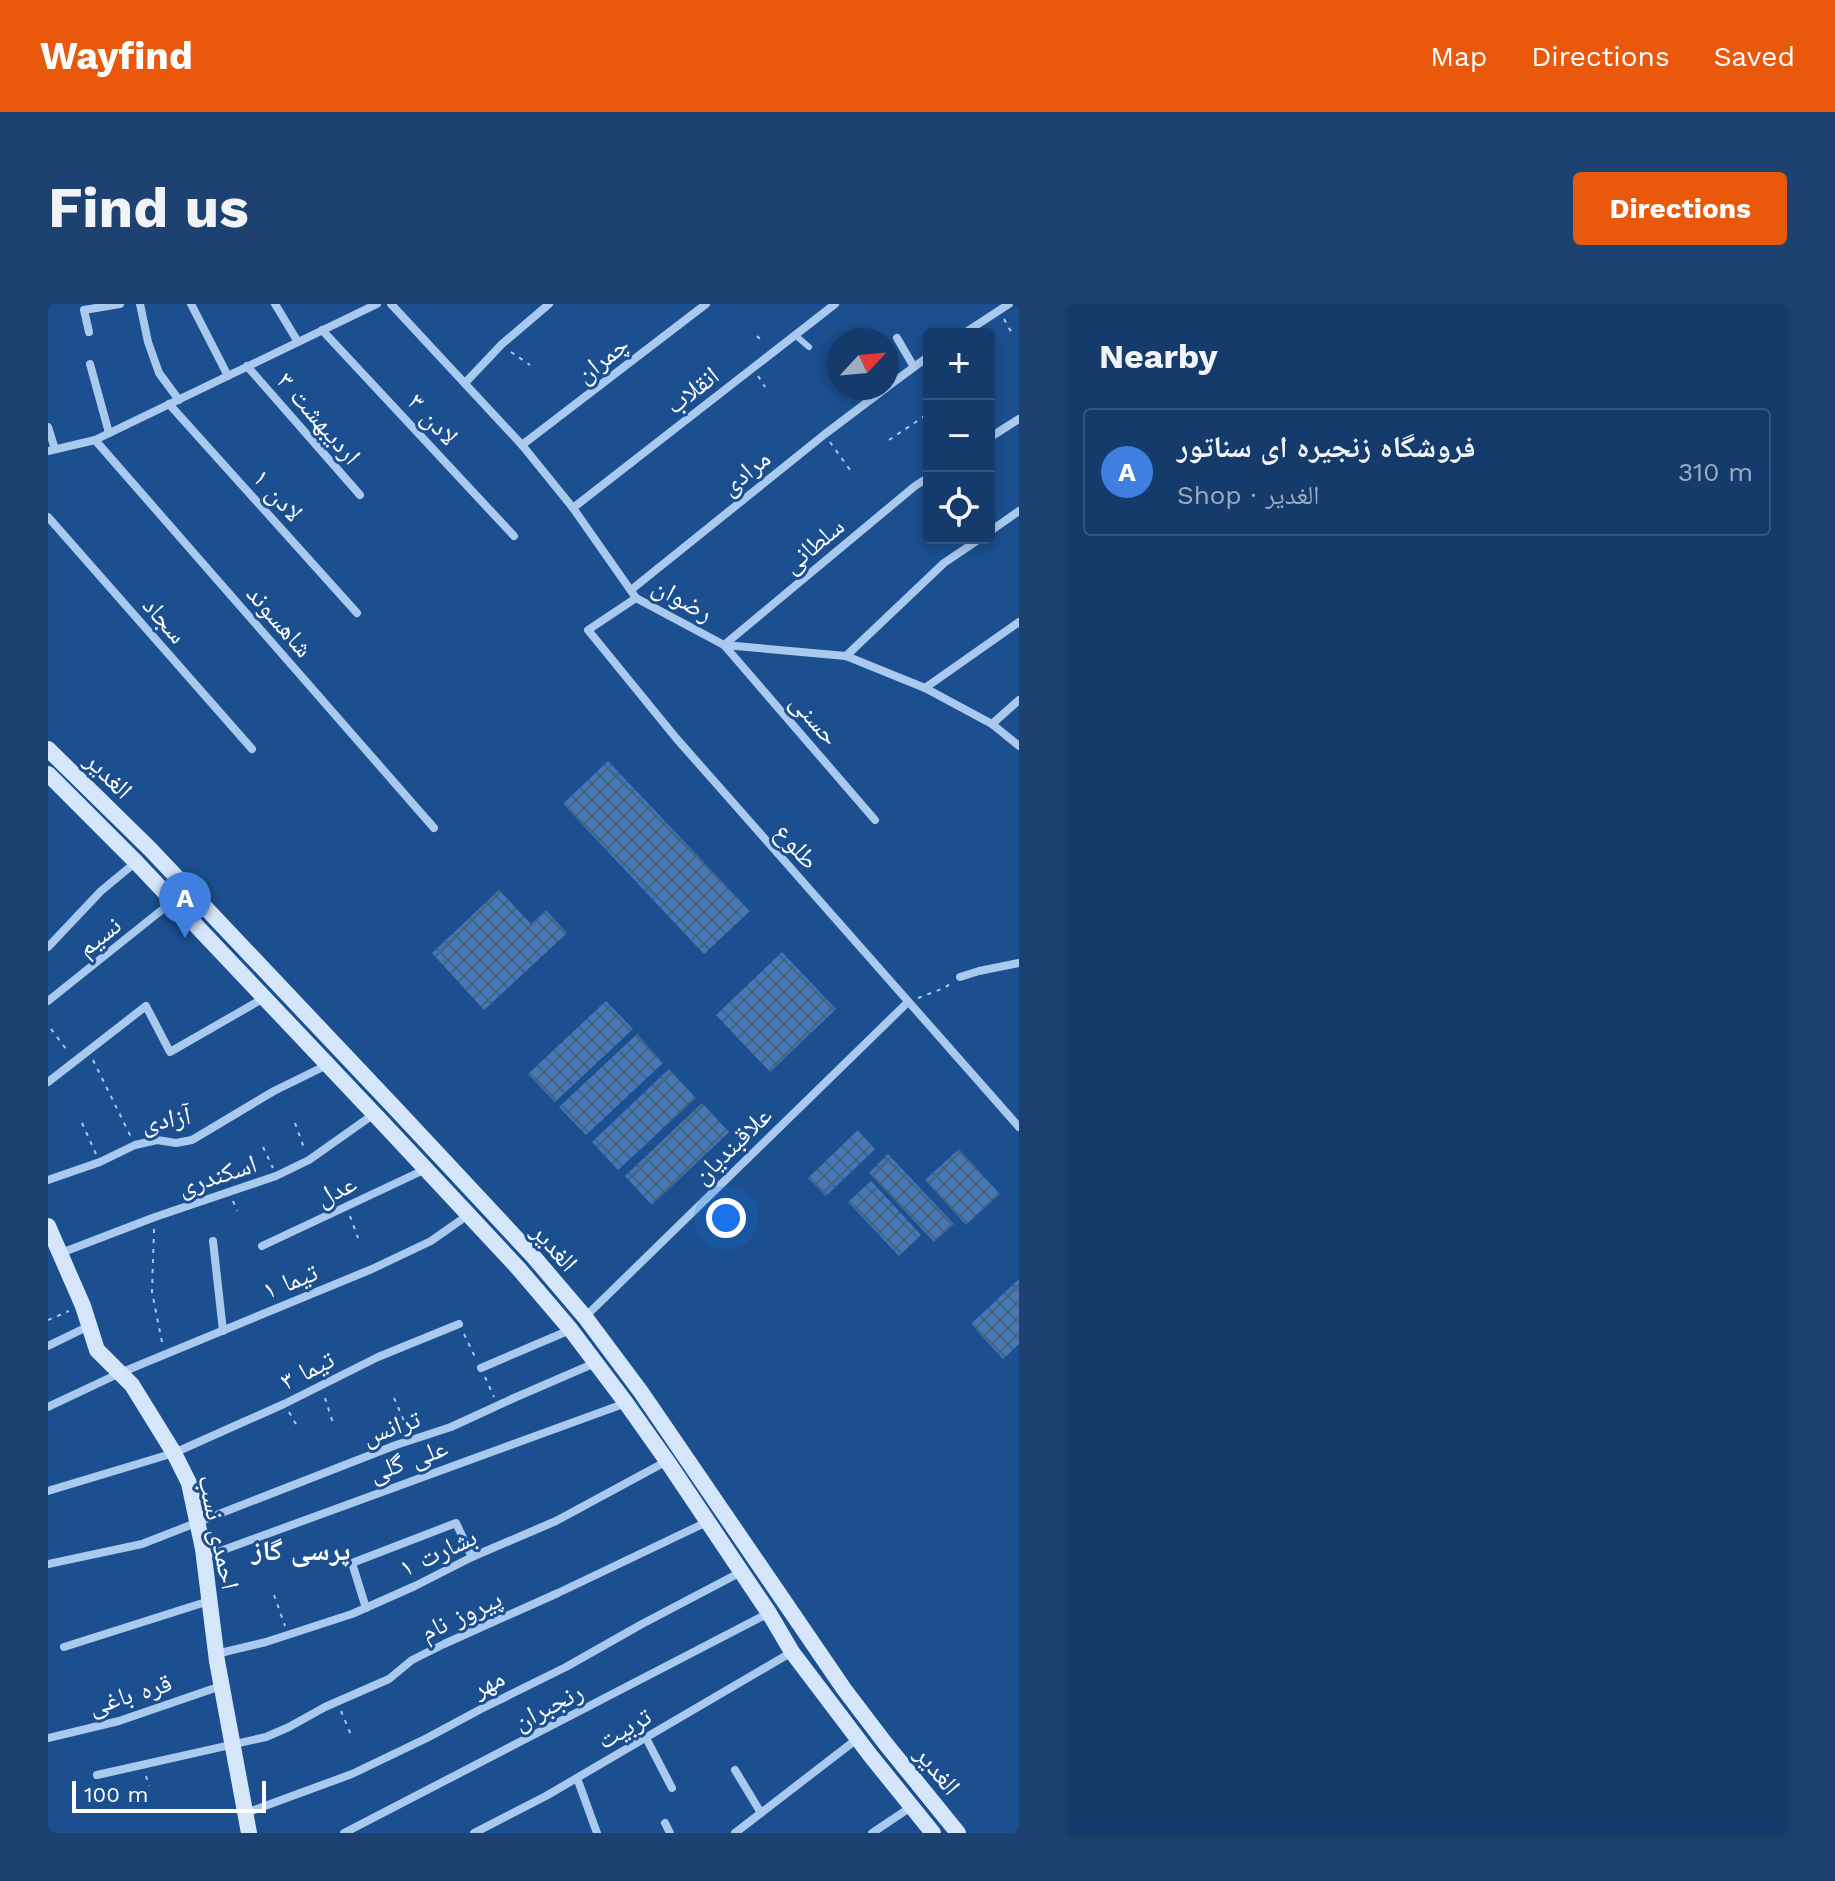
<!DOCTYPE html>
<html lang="en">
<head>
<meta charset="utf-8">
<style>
  :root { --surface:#143b6b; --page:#1d4271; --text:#f1f3f6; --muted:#9dadc1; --line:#33557e; --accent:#ea580c }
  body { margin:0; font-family:"Work Sans","Noto Naskh Arabic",sans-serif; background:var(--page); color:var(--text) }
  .controls { position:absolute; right:24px; top:24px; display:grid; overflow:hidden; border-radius:8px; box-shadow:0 4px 12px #0003 }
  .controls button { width:72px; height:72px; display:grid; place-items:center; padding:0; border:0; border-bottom:2px solid var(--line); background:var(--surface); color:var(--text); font:40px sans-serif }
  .compass { position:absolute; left:779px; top:24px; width:72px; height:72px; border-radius:50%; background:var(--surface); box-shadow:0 4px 12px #0003; rotate:64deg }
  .scale { position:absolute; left:24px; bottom:20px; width:194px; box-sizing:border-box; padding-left:8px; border:4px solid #fff; border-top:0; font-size:22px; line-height:28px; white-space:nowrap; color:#fff; -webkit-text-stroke:6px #1b4f8f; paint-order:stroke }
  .you { position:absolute; left:678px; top:914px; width:28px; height:28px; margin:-20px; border:6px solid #fff; border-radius:50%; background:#1a73e8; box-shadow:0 0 0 12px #1a73e833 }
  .badge { display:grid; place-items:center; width:52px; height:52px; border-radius:50%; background:var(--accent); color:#fff; font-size:26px; font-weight:700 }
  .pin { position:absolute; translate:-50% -66px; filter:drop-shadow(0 2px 4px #0008) }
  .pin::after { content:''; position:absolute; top:42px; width:28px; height:24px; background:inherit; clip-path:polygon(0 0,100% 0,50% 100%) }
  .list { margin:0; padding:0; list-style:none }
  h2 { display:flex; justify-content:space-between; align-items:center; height:104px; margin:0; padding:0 32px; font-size:34px }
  h2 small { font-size:26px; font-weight:400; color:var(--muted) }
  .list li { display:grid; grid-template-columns:52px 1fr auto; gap:24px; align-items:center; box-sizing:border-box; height:128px; margin:0 16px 16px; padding:0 16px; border:2px solid var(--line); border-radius:8px }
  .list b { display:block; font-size:30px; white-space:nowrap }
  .list p { margin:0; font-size:26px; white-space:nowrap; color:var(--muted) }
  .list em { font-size:26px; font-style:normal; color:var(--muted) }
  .icon { flex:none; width:44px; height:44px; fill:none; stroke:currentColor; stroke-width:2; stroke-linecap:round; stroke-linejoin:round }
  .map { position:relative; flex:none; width:971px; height:1529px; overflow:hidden; border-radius:8px }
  header { display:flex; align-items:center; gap:48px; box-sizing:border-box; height:112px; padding:0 40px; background:var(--accent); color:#fff }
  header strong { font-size:38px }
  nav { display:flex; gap:44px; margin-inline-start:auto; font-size:28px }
  .intro { display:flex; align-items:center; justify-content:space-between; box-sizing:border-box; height:192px; padding:0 48px }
  h1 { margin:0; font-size:56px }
  .button { padding:20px 36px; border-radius:8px; background:var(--accent); color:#fff; font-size:28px; font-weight:700 }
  main { display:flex; gap:48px; padding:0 48px }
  aside { flex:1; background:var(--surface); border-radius:8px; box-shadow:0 4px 12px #0003 }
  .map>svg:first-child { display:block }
  .building { fill:url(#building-cross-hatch) }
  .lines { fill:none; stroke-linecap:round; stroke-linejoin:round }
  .path { stroke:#a9c9ee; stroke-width:2; stroke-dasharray:4 6; stroke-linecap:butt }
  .lane { stroke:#a9c9ee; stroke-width:6 }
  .street { stroke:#a9c9ee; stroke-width:8 }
  .secondary { stroke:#d6e6fa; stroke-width:16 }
  .labels { text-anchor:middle; stroke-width:6; stroke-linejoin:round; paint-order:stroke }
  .street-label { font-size:26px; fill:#fff; stroke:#1b4f8f }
  .neighbourhood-label { font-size:28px; font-weight:bold; fill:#fff; stroke:#1b4f8f }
</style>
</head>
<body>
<header>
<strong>Wayfind</strong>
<nav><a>Map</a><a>Directions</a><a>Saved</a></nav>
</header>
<div class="intro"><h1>Find us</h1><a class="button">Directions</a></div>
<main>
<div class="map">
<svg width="971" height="1529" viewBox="0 0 971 1529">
  <defs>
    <pattern id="building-cross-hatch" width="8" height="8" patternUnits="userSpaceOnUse" patternTransform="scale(2)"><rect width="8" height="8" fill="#4478b7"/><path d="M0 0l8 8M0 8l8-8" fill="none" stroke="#486282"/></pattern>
  </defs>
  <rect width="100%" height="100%" fill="#1b4f8f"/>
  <!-- building -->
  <g class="building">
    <path d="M560 457 702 607 656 650 515 500Z"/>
    <path d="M451 586 483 620 498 606 519 629 436 706 384 649Z"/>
    <path d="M734 648 788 705 722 768 668 711Z"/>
    <path d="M558 697 585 725 507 798 480 770Z"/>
    <path d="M589 730 615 759 538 831 511 803Z"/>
    <path d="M621 765 648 794 570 866 544 838Z"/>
    <path d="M654 799 681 828 604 901 577 872Z"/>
    <path d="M810 826 827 845 778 892 760 874Z"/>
    <path d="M911 845 952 890 918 921 877 876Z"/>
    <path d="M840 850 906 920 886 938 821 869Z"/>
    <path d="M823 877 873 931 851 952 800 898Z"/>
    <path d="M971 975V1040L955 1055 923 1020Z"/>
  </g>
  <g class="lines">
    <!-- path -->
    <g class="path">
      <path d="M956 15 965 31"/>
      <path d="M709 32 716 39"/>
      <path d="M463 48 482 61"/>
      <path d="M710 72 717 83"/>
      <path d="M841 136 881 109"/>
      <path d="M782 138 802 166"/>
      <path d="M870 694 896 684 905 678"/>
      <path d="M3 725 21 749"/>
      <path d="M45 756 83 833"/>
      <path d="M34 819 48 850"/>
      <path d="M247 819 256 844"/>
      <path d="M215 843 225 864"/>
      <path d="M185 897 189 907"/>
      <path d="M302 912 310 934"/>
      <path d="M106 925 104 988 114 1038"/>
      <path d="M0 1016 21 1007"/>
      <path d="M416 1030 427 1053"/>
      <path d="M437 1073 446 1093"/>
      <path d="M277 1094 285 1119"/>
      <path d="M346 1094 360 1126"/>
      <path d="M241 1108 248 1120"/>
      <path d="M226 1291 237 1322"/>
      <path d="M293 1407 303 1431"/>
      <path d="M98 1472 101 1482"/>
    </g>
    <!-- lane -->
    <path class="lane" d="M747 31 761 43"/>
    <!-- street -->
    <g class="street">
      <path d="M92 0 100 38 111 69 131 96"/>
      <path d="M143 0 180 72"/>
      <path d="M227 0 250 38"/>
      <path d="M343 0 474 141 525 204 588 294 676 341 798 352 877 384 944 420 971 442"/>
      <path d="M274 26 466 232"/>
      <path d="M41 28 36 6 72 0"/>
      <path d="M915 30 961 0"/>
      <path d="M849 34 866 63"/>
      <path d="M42 60 61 129"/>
      <path d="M199 62 312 191"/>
      <path d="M417 79 454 40 501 0"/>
      <path d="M839 83 881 52"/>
      <path d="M121 100 309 309"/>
      <path d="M0 123 7 145"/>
      <path d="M941 134 971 115"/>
      <path d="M47 136 386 524"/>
      <path d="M474 141 658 0"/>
      <path d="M0 147 47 136 329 0"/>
      <path d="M525 204 787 0"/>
      <path d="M0 213 204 445"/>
      <path d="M941 228 971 207"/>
      <path d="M583 286 777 130 838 84"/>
      <path d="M588 294 540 326 628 434 971 823"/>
      <path d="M798 352 896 259 933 234"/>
      <path d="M877 384 971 318"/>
      <path d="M944 420 971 396"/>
      <path d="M827 516 676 341 867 182 881 173"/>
      <path d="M0 643 53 587 88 558"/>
      <path d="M912 673 931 667 971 659"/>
      <path d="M0 697 125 597"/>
      <path d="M0 778 98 702 122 748 216 694"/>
      <path d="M0 876 52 858 87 841 109 836 128 839 144 836 226 787 279 761"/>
      <path d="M165 937 175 1027"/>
      <path d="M214 942 378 865"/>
      <path d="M13 949 107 913 228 872 261 856 326 810"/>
      <path d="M537 1013 860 698"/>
      <path d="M0 1042 41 1022"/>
      <path d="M433 1064 522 1026"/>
      <path d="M0 1103 72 1069 324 965 383 937 420 911"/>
      <path d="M0 1187 126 1149 236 1100 330 1053 411 1020"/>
      <path d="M156 1253 578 1099"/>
      <path d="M0 1260 94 1240 348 1141 403 1123 466 1094 547 1059"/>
      <path d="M318 1304 304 1259 408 1219 424 1253"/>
      <path d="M16 1343 161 1297"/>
      <path d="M168 1350 218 1338 304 1310 367 1282 424 1253 508 1217 619 1157"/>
      <path d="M0 1434 71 1417 173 1382"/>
      <path d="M598 1434 624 1484"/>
      <path d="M687 1466 713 1509"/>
      <path d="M49 1471 218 1433 241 1423 277 1403 341 1375 364 1356 396 1340 510 1289 659 1218"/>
      <path d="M529 1474 549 1529"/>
      <path d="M198 1509 304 1470 379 1434 433 1405 518 1363 594 1320 693 1268"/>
      <path d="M617 1519 622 1529"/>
      <path d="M296 1529C438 1457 579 1381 721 1309"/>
      <path d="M426 1529 498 1492 744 1348"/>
      <path d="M687 1529 809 1435"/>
      <path d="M824 1529 863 1503"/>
    </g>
    <!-- secondary -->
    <g class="secondary">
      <path d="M0 445 102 545 346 803 485 952 537 1013 593 1088 796 1385 837 1439 910 1529"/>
      <path d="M0 470 88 558 332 816 471 965 523 1026 578 1099 619 1157 721 1309 744 1348 822 1451 885 1529"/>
      <path d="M0 922 35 1002 49 1046 84 1081 126 1149 141 1179 155 1245 169 1357 201 1529"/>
    </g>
  </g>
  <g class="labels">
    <!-- street labels -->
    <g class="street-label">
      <text transform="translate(554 55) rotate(-38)" y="9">چمران</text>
      <text transform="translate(644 86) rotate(-38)" y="9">انقلاب</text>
      <text transform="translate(271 114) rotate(49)" y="9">اردیبهشت ۳</text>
      <text transform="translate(385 115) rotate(47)" y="9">لادن ۳</text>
      <text transform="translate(697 168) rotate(-39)" y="9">مرادی</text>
      <text transform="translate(230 191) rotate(48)" y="9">لادن ۱</text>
      <text transform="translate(765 241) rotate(-40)" y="9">سلطانی</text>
      <text transform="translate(635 295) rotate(29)" y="9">رضوان</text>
      <text transform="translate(117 316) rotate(49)" y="9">سجاد</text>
      <text transform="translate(232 317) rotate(49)" y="9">شاهسوند</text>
      <text transform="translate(767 415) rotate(49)" y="9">حسنی</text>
      <text transform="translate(61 471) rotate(45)" y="9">الغدیر</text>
      <text transform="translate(749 542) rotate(49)" y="9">طلوع</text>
      <text transform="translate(51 632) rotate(-38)" y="9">نسیم</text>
      <text transform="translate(118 815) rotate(-10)" y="9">آزادی</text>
      <text transform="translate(684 841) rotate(-44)" y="9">علاقبندیان</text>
      <text transform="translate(169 871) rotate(-18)" y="9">اسکندری</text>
      <text transform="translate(288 886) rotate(-25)" y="9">عدل</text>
      <text transform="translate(507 943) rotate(49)" y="9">الغدیر</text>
      <text transform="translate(242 977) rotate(-22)" y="9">تیما ۱</text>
      <text transform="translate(259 1066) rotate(-27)" y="9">تیما ۳</text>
      <text transform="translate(343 1123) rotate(-19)" y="9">ترانس</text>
      <text transform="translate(360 1156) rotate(-20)" y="9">علی گلی</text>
      <text transform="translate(171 1228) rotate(78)" y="9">احمدی نسب</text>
      <text transform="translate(390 1248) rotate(-25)" y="9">بشارت ۱</text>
      <text transform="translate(413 1311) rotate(-25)" y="9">پیروز نام</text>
      <text transform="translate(440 1379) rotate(-27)" y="9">مهر</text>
      <text transform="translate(82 1390) rotate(-17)" y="9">قره باغی</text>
      <text transform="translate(500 1402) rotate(-27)" y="9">رنجبران</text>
      <text transform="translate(576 1424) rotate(-30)" y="9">تربیت</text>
      <text transform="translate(890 1466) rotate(51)" y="9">الغدیر</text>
    </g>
    <!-- neighbourhood labels -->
    <g class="neighbourhood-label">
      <text x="253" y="1256">پرسی گاز</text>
    </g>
  </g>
</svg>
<div class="controls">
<button>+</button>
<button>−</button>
<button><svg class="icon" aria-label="locate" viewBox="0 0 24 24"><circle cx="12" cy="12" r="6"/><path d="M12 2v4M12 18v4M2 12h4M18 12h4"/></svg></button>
</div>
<svg class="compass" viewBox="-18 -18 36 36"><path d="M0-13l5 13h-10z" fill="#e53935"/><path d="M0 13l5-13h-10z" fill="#9dadc1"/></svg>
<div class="scale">100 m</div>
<div class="you"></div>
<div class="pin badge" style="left:137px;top:634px;background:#3f7fe0">A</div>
</div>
<aside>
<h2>Nearby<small></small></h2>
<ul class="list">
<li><span class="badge" style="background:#3f7fe0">A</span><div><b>فروشگاه زنجیره ای سناتور</b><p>Shop · الغدیر</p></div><em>310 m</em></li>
</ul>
</aside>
</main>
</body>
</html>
